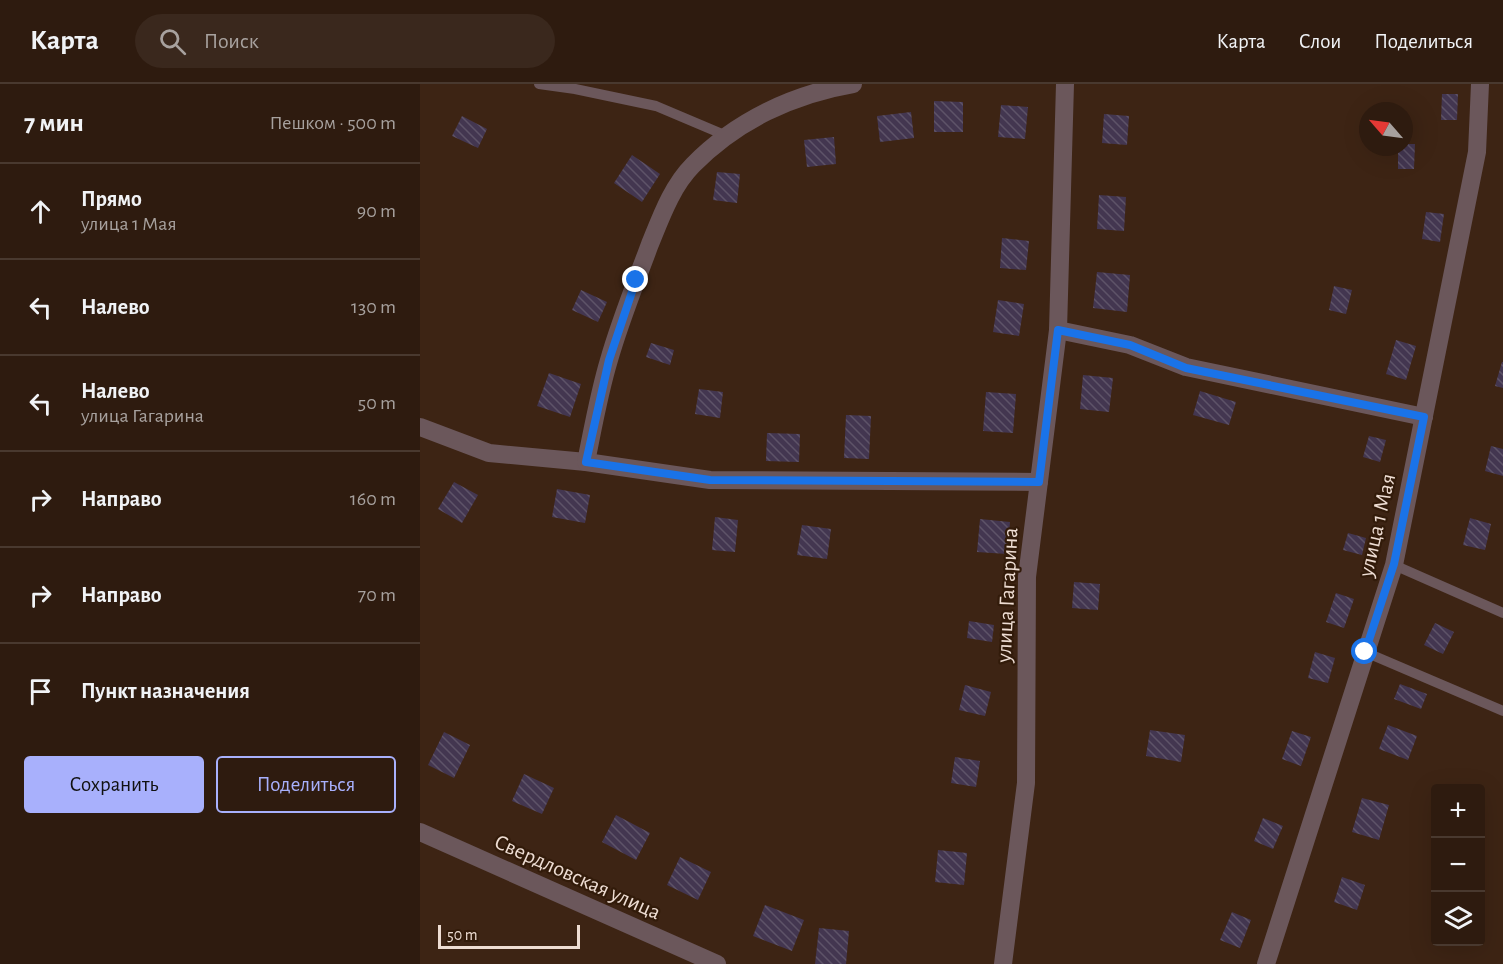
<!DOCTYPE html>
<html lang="ru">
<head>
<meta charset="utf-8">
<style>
  :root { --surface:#2e1b0f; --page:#3a281d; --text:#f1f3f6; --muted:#a7a19e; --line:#49392f; --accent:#a8b0fc }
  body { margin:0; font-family:"Alegreya Sans",sans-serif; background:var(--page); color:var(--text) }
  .controls { position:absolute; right:18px; bottom:18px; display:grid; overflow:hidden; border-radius:6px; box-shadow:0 6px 24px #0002 }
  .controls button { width:54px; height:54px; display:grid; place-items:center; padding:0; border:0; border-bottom:2px solid var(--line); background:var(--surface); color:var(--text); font:30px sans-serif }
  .compass { position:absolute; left:939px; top:18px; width:54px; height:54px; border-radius:50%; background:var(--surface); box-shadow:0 6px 24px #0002; rotate:298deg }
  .scale { position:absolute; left:18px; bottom:15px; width:142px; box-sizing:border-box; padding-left:6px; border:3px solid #eeddd3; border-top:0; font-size:16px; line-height:21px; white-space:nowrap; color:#eeddd3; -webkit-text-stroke:4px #321b0a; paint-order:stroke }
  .stop { position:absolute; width:18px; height:18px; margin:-14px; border:4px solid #1a73e8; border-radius:50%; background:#fff }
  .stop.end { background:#1a73e8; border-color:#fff; box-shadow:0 2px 6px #0008 }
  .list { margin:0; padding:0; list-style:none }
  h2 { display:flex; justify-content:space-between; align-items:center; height:78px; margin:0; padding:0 24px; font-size:26px }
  h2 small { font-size:20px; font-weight:400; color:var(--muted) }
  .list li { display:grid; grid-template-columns:39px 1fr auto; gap:18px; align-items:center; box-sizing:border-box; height:96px; padding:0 24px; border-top:2px solid var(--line) }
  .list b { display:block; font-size:22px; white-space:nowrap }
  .list p { margin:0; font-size:20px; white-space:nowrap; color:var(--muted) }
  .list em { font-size:20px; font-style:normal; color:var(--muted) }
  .actions { display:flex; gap:12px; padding:18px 24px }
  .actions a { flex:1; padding:14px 0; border:2px solid var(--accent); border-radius:6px; text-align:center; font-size:21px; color:var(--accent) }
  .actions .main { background:var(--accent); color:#111 }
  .icon { flex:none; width:33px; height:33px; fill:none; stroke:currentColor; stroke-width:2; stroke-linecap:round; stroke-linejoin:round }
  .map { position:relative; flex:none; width:1083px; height:880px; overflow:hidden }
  header { display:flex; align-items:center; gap:36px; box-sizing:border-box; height:84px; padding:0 30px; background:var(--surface); border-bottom:2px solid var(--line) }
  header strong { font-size:28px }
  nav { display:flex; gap:33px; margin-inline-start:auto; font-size:21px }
  .search { width:420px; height:54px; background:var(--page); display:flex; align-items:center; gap:15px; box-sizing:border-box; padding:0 21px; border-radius:33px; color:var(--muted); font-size:22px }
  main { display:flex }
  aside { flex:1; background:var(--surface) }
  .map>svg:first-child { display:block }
  .building { fill:url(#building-back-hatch) }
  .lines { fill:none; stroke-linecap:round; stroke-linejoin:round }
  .lane { stroke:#6b575b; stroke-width:10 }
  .street { stroke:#6b575b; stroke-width:18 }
  .route { stroke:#1a73e8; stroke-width:8 }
  .labels { text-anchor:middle; stroke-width:4.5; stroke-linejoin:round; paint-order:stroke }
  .street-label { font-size:22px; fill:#eeddd3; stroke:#321b0a }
</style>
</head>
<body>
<header>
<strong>Карта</strong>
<div class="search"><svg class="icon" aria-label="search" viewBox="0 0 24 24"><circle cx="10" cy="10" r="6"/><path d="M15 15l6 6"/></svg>Поиск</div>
<nav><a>Карта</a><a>Слои</a><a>Поделиться</a></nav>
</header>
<main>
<aside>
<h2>7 мин<small>Пешком · 500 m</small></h2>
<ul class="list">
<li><svg class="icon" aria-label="ahead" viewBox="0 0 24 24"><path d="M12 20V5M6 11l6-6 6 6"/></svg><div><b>Прямо</b><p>улица 1 Мая</p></div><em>90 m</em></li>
<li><svg class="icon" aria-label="left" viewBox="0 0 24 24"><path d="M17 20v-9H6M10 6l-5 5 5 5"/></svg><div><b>Налево</b></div><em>130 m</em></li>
<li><svg class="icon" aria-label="left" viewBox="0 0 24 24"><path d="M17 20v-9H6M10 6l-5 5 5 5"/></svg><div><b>Налево</b><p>улица Гагарина</p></div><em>50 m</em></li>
<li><svg class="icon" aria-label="right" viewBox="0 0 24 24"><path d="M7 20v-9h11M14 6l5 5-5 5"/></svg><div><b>Направо</b></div><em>160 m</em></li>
<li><svg class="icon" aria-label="right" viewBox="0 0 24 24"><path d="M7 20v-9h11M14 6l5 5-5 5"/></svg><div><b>Направо</b></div><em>70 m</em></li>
<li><svg class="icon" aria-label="arrive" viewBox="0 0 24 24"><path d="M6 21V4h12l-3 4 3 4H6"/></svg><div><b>Пункт назначения</b></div></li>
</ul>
<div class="actions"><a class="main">Сохранить</a><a>Поделиться</a></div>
</aside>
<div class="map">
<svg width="1083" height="880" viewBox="0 0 1083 880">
  <defs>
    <pattern id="building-back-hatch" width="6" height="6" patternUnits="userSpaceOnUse" patternTransform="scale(1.5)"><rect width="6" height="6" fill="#433650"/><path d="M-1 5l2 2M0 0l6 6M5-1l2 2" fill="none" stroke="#5e5368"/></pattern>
  </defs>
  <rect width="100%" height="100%" fill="#3d2414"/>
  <!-- building -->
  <g class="building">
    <path d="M1022 10H1038L1037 36H1021Z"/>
    <path d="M514 17 543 18V48H514Z"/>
    <path d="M581 21 608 23 605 55 578 53Z"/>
    <path d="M491 28 494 54 460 58 457 32Z"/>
    <path d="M684 30 709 32 707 61 682 59Z"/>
    <path d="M42 32 67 45 58 64 32 52Z"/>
    <path d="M414 53 416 80 387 83 384 56Z"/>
    <path d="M984 60H995L994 85H978V63H984Z"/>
    <path d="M212 71 240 90 222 118 194 99Z"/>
    <path d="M297 88 320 90 317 119 293 116Z"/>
    <path d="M679 111 706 113 704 147 677 145Z"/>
    <path d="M1006 128 1024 130 1020 158 1002 155Z"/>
    <path d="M582 154 609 157 606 186 580 184Z"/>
    <path d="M677 188 710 191 707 228 673 224Z"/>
    <path d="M914 202 932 206 926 230 909 226Z"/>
    <path d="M161 206 187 218 178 238 152 226Z"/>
    <path d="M578 216 604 220 599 252 573 248Z"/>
    <path d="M976 256 996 262 986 296 966 290Z"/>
    <path d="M231 259 254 266 250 281 226 273Z"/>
    <path d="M1082 278H1083V304L1075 302Z"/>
    <path d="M129 289 161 300 150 333 117 322Z"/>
    <path d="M663 291 693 294 689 328 660 325Z"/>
    <path d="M279 305 303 308 300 334 275 330Z"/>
    <path d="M780 307 816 318 809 341 773 331Z"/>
    <path d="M566 308 596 310 593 349 563 347Z"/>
    <path d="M426 331 451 332 449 375 424 374Z"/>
    <path d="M347 349 380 350 379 378 346 377Z"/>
    <path d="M949 352 966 356 960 378 943 373Z"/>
    <path d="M1071 362 1083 365V392L1065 387Z"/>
    <path d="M34 398 58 411 42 439 18 425Z"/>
    <path d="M137 405 170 411 165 439 132 433Z"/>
    <path d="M295 433 318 436 315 468 292 466Z"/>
    <path d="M1050 434 1071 440 1065 466 1043 461Z"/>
    <path d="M560 435 590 438 587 470 557 468Z"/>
    <path d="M382 441 411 445 407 475 377 471Z"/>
    <path d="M928 449 946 454 942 471 923 466Z"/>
    <path d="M654 498 680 500 678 526 652 524Z"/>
    <path d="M916 509 934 515 924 544 906 538Z"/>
    <path d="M549 537 574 541 572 558 547 554Z"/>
    <path d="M1015 539 1034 548 1023 570 1004 561Z"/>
    <path d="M895 568 915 574 908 599 888 594Z"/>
    <path d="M980 600 1007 610 1001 625 974 615Z"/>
    <path d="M545 601 571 608 565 632 539 626Z"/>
    <path d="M968 641 997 652 988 676 959 665Z"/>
    <path d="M730 646 765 651 761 678 726 672Z"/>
    <path d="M872 647 891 653 881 682 862 675Z"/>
    <path d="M24 648 50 661 34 694 8 681Z"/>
    <path d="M535 673 560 677 556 703 531 699Z"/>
    <path d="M104 690 134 704 122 730 92 717Z"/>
    <path d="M942 714 969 721 959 756 932 748Z"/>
    <path d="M196 731 230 749 216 776 182 758Z"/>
    <path d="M843 734 863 742 853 765 834 757Z"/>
    <path d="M518 766 547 769 544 801 515 798Z"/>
    <path d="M260 773 291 788 278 816 247 801Z"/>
    <path d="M922 793 945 801 937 826 914 818Z"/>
    <path d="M345 821 384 836 372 867 333 852Z"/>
    <path d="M812 828 831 836 820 864 800 856Z"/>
    <path d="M399 844 429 847 426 880H395Z"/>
  </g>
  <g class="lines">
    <!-- lane -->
    <g class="lane">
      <path d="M119 0 155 5 236 22 307 52"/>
      <path d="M974 481 1083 529"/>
      <path d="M945 568 1083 627"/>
    </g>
    <!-- street -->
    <g class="street">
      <path d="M638 246 710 261 766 283 1004 333"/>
      <path d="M0 343 69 369 166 378 290 396 619 398"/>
      <path d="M166 378C173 344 179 309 189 276 200 237 216 198 230 160 241 133 252 102 273 81 316 37 373 10 433 0"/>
      <path d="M0 748 297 880"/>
      <path d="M583 880 606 699 607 493 638 246 645 0"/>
      <path d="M846 880 974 481 1057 68 1060 0"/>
    </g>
  </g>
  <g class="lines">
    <!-- route -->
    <path class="route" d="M216 196 189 276 166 378 290 396 619 398 638 246 710 261 766 284 1004 333 974 480 945 568"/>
  </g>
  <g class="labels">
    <!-- street labels -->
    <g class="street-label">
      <text transform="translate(956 441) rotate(-77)" y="8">улица 1 Мая</text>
      <text transform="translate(586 511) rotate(-87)" y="8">улица Гагарина</text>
      <text transform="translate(158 792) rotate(24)" y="8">Свердловская улица</text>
    </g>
  </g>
</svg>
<div class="controls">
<button>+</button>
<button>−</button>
<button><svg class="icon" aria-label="layers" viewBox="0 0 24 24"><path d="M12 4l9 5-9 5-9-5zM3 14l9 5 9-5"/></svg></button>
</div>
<svg class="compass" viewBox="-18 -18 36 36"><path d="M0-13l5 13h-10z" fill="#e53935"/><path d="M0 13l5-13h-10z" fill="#a7a19e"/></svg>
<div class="scale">50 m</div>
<div class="stop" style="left:945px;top:568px"></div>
<div class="stop end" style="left:216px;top:196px"></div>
</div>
</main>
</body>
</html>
